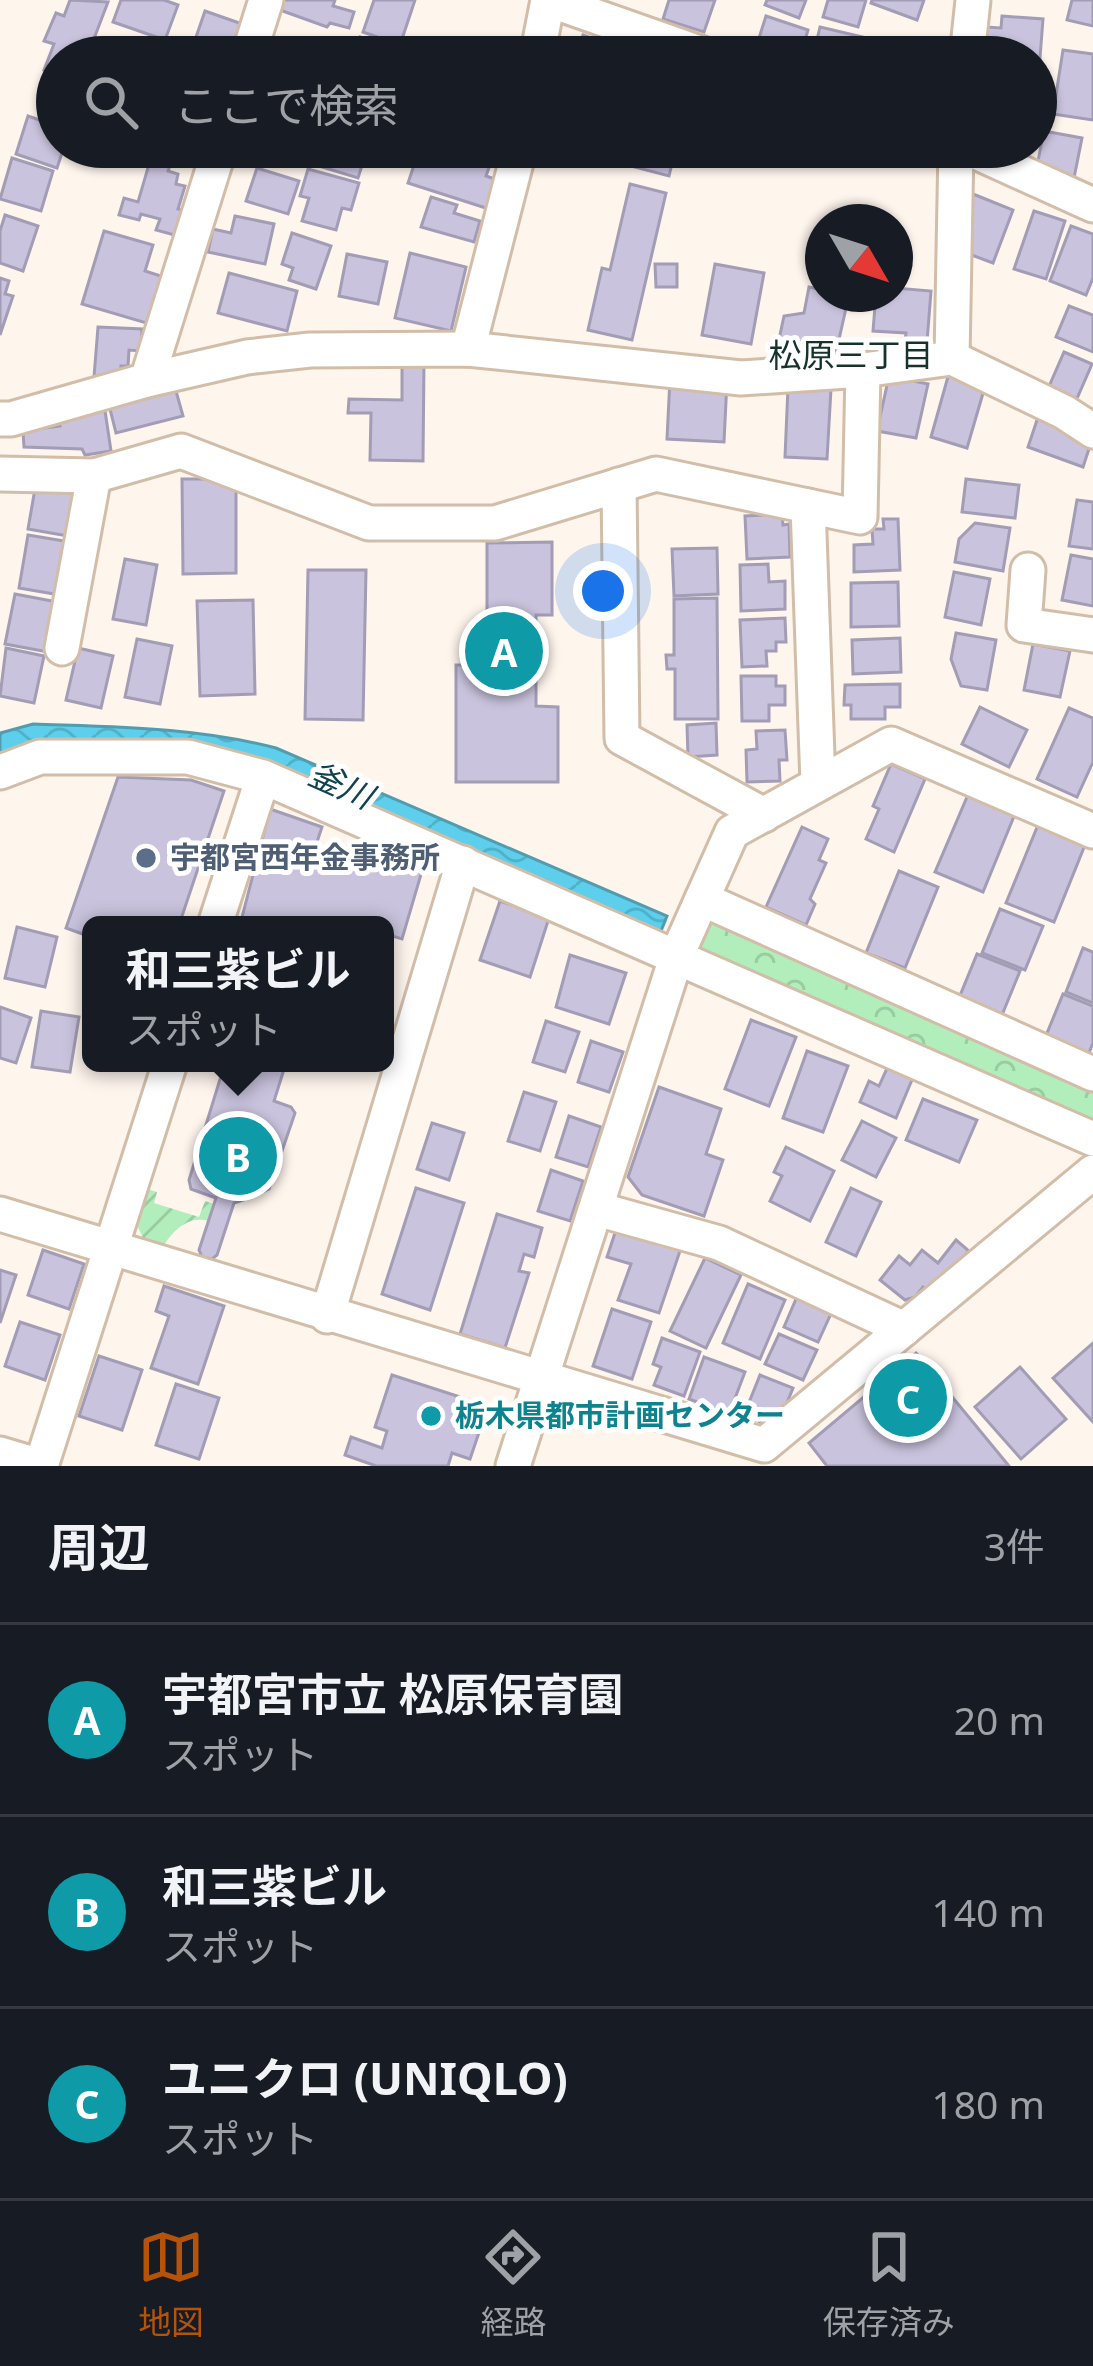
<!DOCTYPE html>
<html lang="ja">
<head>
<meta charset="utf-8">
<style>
  :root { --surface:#171b24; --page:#20242c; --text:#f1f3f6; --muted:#9ea1a6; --line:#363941; --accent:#b45309 }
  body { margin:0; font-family:"Noto Sans","Noto Sans JP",sans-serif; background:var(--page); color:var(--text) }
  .compass { position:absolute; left:805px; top:204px; width:108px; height:108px; border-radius:50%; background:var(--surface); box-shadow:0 3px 9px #0004; rotate:129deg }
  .you { position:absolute; left:603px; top:591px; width:42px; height:42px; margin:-30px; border:9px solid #fff; border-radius:50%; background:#1a73e8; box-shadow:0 0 0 18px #1a73e833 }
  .badge { display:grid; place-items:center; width:78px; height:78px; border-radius:50%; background:var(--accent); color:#fff; font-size:39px; font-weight:700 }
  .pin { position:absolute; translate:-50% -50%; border:6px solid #fff; box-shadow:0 3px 12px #0006 }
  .popup { position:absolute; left:82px; top:916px; width:312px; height:156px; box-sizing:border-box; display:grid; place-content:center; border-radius:18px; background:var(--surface); filter:drop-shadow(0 3px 9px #0005); font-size:39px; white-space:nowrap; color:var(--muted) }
  .popup b { font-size:45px; color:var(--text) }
  .popup::after { content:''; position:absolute; left:50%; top:100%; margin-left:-24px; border:24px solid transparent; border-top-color:var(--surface) }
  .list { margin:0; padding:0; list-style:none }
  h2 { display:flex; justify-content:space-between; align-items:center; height:156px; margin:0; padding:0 48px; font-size:51px }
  h2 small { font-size:39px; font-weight:400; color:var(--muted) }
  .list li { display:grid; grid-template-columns:78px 1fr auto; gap:36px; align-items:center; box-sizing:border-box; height:192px; padding:0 48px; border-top:3px solid var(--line) }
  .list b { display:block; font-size:45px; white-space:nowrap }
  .list p { margin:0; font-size:39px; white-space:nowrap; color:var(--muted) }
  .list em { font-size:39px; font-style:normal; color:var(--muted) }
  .icon { flex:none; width:66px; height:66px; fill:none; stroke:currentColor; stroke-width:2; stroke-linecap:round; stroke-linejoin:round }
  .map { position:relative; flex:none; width:1093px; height:1466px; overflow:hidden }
  .search { position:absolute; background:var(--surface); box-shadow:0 3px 9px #0004; left:36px; right:36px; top:36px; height:132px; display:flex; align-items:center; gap:30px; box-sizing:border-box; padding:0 42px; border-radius:66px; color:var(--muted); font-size:45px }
  .sheet { height:732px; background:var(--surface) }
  nav { display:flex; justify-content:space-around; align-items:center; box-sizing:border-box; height:168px; border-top:3px solid var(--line); background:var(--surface); font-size:33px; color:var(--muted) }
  nav a { display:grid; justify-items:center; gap:6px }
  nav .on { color:var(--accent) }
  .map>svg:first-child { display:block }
  .park { fill:url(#park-crowns) }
  .garden { fill:url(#garden-furrows) }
  .water { fill:url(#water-waves); stroke:#519daf; stroke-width:3 }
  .building { fill:#c9c3dd; stroke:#a29cb5; stroke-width:3 }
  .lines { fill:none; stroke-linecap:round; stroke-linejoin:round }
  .minor-casing { stroke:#d2bda8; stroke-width:39 }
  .minor { stroke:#fff; stroke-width:33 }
  .service-dot { fill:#5c6f8a; stroke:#fff; stroke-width:4.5 }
  .culture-dot { fill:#0f9aa8; stroke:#fff; stroke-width:4.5 }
  .labels { text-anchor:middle; stroke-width:10; stroke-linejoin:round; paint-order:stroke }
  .service-label { font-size:30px; font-weight:bold; fill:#4e5e75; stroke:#fff; text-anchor:start }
  .culture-label { font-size:30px; font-weight:bold; fill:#0d838f; stroke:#fff; text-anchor:start }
  .neighbourhood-label { font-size:33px; fill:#15332a; stroke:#fff }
  .water-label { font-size:33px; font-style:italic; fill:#0f434f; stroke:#fff }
</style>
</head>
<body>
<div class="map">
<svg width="1093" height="1466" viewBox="0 0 1093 1466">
  <defs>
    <pattern id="park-crowns" width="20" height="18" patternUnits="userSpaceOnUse" patternTransform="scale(3)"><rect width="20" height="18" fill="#b2eebc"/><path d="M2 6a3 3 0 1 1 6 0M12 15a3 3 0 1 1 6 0" fill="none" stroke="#9acca1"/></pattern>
    <pattern id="garden-furrows" width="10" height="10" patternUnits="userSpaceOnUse" patternTransform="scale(3)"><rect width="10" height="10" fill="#b2eebc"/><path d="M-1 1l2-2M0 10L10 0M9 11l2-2" fill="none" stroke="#9acca1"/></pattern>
    <pattern id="water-waves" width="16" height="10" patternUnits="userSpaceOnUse" patternTransform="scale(3)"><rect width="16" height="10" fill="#5dceeb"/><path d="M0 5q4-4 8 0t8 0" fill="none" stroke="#51b1c9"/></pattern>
  </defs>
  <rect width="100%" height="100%" fill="#fef5ed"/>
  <!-- park -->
  <path class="park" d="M709 912 1093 1081V1126L690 953Z"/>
  <!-- garden -->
  <path class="garden" d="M144 1188 157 1192 154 1203 199 1217 205 1201 214 1204 209 1221C188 1215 174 1230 163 1246L144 1240 134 1219Z"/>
  <!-- water -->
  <path class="water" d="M33 724C115 727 196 727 276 748L667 916 659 936 272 767 0 755V733Z"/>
  <!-- building -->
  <g class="building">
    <path d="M70 0 108 2 87 57H57V74L44 70 54 44 44 41 56 13 64 16Z"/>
    <path d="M121 0H164L178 5 165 40 113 22Z"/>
    <path d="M284 0H335L333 6 354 12 349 28 330 23 327 27 280 10Z"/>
    <path d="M374 0H415L400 45 363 32Z"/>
    <path d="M669 0H715L704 32 663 19Z"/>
    <path d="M767 0H806L799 18 765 5Z"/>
    <path d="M828 0H866L858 27 823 17Z"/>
    <path d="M872 0H924L917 20 871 3Z"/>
    <path d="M1072 0H1093V26L1067 20Z"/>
    <path d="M205 11 245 25 234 57H206L212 43 196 37Z"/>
    <path d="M766 16 808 30 800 57H753Z"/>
    <path d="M1002 16 1043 19 1039 71H1036V57H985L987 27 1001 28Z"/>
    <path d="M820 27 863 37 858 57H813Z"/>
    <path d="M583 35 624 50 622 57H575Z"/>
    <path d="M360 37 403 53 401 57H353Z"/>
    <path d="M275 42 314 54 313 57H270Z"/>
    <path d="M1063 50 1093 54V120L1053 114Z"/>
    <path d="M57 106V147H64L57 168 16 154 28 116 51 124Z"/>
    <path d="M1044 131 1082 138 1074 178 1036 171Z"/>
    <path d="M327 147H368L358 178 322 167Z"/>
    <path d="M420 147H454L492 159 486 176 498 180 489 209 408 183Z"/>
    <path d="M628 147H676L669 176 623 164Z"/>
    <path d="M152 154 172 160 168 171 178 174 176 184 185 186 178 209 185 211 178 236 156 230 160 219 141 214 139 220 119 215 124 198 138 202Z"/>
    <path d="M12 158 53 171 41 211 0 199Z"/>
    <path d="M257 168 299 181 288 214 246 201Z"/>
    <path d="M308 169 359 183 351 210 342 208 336 230 302 221 309 198 300 196Z"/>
    <path d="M630 184 666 193 632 340 588 330 602 268 610 270Z"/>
    <path d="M973 194 1013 210 993 263 961 251 964 219Z"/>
    <path d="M431 197 457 205 454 213 480 221 474 242 421 227Z"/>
    <path d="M1034 211 1065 221 1046 279 1014 269Z"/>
    <path d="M5 215 38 226 23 271 0 263V231Z"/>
    <path d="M235 216 274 224 265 264 208 252 213 229 231 233Z"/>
    <path d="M1071 226 1093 234V278L1086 295 1050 281Z"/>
    <path d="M104 231 153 245 145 271 167 278 153 325 82 304Z"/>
    <path d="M292 233 331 246 316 289 289 280 293 268 282 264Z"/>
    <path d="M410 253 466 267 451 331 395 318Z"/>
    <path d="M347 254 387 262 378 304 339 296Z"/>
    <path d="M655 264H677V287H656Z"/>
    <path d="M715 264 764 273 751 344 702 335Z"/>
    <path d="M229 273 297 291 287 331 218 313Z"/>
    <path d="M0 278 9 281 5 294 13 296 0 335Z"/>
    <path d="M809 287 823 290V294L849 295 835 357 778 344 784 316 804 313Z"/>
    <path d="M895 288 931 291 927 342 905 341 906 333 873 331 876 294H895Z"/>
    <path d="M1069 306 1093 315V352L1056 337Z"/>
    <path d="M98 327 142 329 141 351 129 350 128 366H121L120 378 94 377Z"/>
    <path d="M1064 352 1092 364 1075 403 1047 391Z"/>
    <path d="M402 361H424L423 461 370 460 371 413H348L349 399 402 400Z"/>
    <path d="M949 373 986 383 967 448 931 437Z"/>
    <path d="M889 376 928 384 916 438 877 431Z"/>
    <path d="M670 378 727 381 724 442 667 439Z"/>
    <path d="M174 384 183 416 116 433 108 401Z"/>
    <path d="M788 387 831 389 827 459 785 457Z"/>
    <path d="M104 404 111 451 85 455 82 449 24 447 23 431 60 426 58 414Z"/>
    <path d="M1039 414 1090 446 1083 467 1028 447Z"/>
    <path d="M182 479H236V573L183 574Z"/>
    <path d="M966 479 1019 485 1015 518 962 512Z"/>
    <path d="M36 483 76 489 68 536 28 529Z"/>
    <path d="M1077 500 1093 502V549L1069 546Z"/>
    <path d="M782 514 783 525 789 524 790 557 747 559 745 516Z"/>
    <path d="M883 519H898L900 570 854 572V545L873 544 872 529H884Z"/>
    <path d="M975 523 1010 528 1003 571 955 562 959 539Z"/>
    <path d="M28 535 70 542 60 595 19 588Z"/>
    <path d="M552 542V615H536V706L558 707V782H456V665H473V636H487V543Z"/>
    <path d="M717 548 718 594 674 596 672 549Z"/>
    <path d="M1071 555 1093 559V606L1062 600Z"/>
    <path d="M125 559 157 565 146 625 113 619Z"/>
    <path d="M768 564 769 582 785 581V609L741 611 740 565Z"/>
    <path d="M308 570H366L363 720 305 719Z"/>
    <path d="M954 572 990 579 981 625 945 617Z"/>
    <path d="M898 582 899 626 851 627V583Z"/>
    <path d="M15 594 57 602 48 652 5 644Z"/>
    <path d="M717 598 718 719H675V669H667L666 655H674V599Z"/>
    <path d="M253 600 255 694 200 696 197 601Z"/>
    <path d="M785 618 786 642H776V651H766L767 666 742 667 740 620Z"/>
    <path d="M956 633 996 640 987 690 961 686 951 659Z"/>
    <path d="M900 638 901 672 853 674 852 640Z"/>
    <path d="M137 639 172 646 160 704 125 697Z"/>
    <path d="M1033 644 1070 651 1060 697 1024 690Z"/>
    <path d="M6 648 44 656 34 703 0 696Z"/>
    <path d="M78 648 113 656 101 708 66 700Z"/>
    <path d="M741 676H776V686H785V705H769V721H742Z"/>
    <path d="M900 684V707H885V719H851V705H844L845 685Z"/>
    <path d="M980 707 1027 730 1009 767 962 744Z"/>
    <path d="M1069 708 1093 718V762L1077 797 1037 779Z"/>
    <path d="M716 723 717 755 688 757 687 725Z"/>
    <path d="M785 730 787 760H779L780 781 747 782 746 750 757 749 756 731Z"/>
    <path d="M891 764 925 779 894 852 866 839 879 809 873 806Z"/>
    <path d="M118 777 191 780 224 791 179 925H91V937L66 928Z"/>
    <path d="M970 790 1017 809 983 892 935 872Z"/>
    <path d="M270 809 322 827 315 848 337 854 340 845 422 871 402 939 385 934V925H240Z"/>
    <path d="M1040 820 1087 840 1054 922 1006 903Z"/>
    <path d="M802 827 828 839 819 860 826 863 810 899 815 904 806 925 766 907Z"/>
    <path d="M899 871 938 887 905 968 866 953Z"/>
    <path d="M500 901 549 918 530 977 480 960Z"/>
    <path d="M1000 909 1043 926 1025 970 982 953Z"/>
    <path d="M17 927 57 937 45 987 5 978Z"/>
    <path d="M1083 948 1093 952V1003L1066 992Z"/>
    <path d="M977 954 1020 971 1002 1015 959 998Z"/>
    <path d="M570 955 626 973 609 1024 556 1007Z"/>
    <path d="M1063 994 1093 1006V1043L1088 1055 1045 1038Z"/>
    <path d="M0 1007 31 1018 16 1063 0 1058Z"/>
    <path d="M41 1011 79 1017 70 1072 32 1067Z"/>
    <path d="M751 1020 796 1037 769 1106 725 1089Z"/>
    <path d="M546 1021 579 1032 565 1072 533 1062Z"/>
    <path d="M591 1041 623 1052 609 1092 578 1082Z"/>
    <path d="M807 1051 848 1066 823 1132 783 1118Z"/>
    <path d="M225 1063H286L274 1101 291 1107 295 1113 269 1189 260 1193 246 1189 243 1200 234 1203 217 1255 212 1259 202 1257 199 1250 216 1198 191 1189 189 1180Z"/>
    <path d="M889 1064 914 1075 896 1118 860 1102 869 1081 879 1086Z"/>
    <path d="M659 1087 721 1109 706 1154 723 1160 704 1216 642 1195 628 1177Z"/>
    <path d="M524 1092 556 1102 540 1151 508 1141Z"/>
    <path d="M923 1099 977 1120 959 1162 906 1140Z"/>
    <path d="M569 1116 601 1127 588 1167 556 1157Z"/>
    <path d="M862 1121 896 1138 876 1177 842 1160Z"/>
    <path d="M432 1123 464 1133 449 1180 417 1169Z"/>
    <path d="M786 1147 834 1171 810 1221 770 1201 782 1176 774 1172Z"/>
    <path d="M551 1170 583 1181 570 1221 538 1211Z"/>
    <path d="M416 1188 464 1203 430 1310 382 1294Z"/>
    <path d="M851 1188 881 1202 856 1256 826 1242Z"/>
    <path d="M497 1214 542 1228 534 1257 524 1254 519 1271 529 1273 505 1348 460 1334Z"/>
    <path d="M617 1227 681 1248 659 1313 618 1300 631 1264 607 1257Z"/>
    <path d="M956 1240 969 1251 928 1291 923 1287 915 1297 905 1300 880 1280 899 1256 910 1265 922 1250 938 1263Z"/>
    <path d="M43 1250 84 1264 69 1309 28 1295Z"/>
    <path d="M705 1258 741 1275 706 1348 670 1331Z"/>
    <path d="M0 1270 16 1275 0 1323Z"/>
    <path d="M748 1284 785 1300 760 1359 723 1343Z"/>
    <path d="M164 1286 224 1306 198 1384 151 1368 169 1316 156 1311Z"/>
    <path d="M799 1292 834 1307 818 1342 784 1327Z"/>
    <path d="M612 1309 651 1322 632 1379 593 1366Z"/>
    <path d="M20 1322 60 1335 45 1380 5 1366Z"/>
    <path d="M779 1334 817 1350 803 1380 765 1364Z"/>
    <path d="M662 1338 700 1352 684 1396 654 1385 661 1367 653 1364Z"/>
    <path d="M1093 1343V1422L1053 1378Z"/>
    <path d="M916 1353 1009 1466H827L809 1443Z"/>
    <path d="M99 1356 142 1370 122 1430 79 1416Z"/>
    <path d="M704 1357 745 1372 729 1414 689 1399Z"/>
    <path d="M1020 1367 1066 1419 1021 1459 975 1407Z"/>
    <path d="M392 1375 488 1406 470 1459 452 1453 448 1466H376L345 1455 351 1437 382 1448 387 1431 375 1427Z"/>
    <path d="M760 1375 793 1388 784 1410 765 1424 744 1415Z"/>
    <path d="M176 1384 219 1398 199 1459 156 1445Z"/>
  </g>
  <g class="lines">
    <defs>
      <g id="minor">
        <path d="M549 0 711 57"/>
        <path d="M248 57 266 0"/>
        <path d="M537 57 548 0"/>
        <path d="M967 57 973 0"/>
        <path d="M965 147 1093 205"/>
        <path d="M468 349 520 147"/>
        <path d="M952 358 1064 412 1093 431"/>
        <path d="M147 380 220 147"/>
        <path d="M0 419H11L147 380 247 357 310 350 468 349 741 378 863 370"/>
        <path d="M0 474 94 476 181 451 369 523H495L656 474 860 517 863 370 952 358 956 147"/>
        <path d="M619 485 622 738 764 815"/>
        <path d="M808 506 818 784"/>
        <path d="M1028 570 1024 625 1093 635"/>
        <path d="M62 648 94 476"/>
        <path d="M0 772 40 757H188L263 777 1093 1139"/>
        <path d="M702 899 1093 1074"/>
        <path d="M215 925 263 777"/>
        <path d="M597 1209 719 1243 904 1329"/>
        <path d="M0 1214 764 1445 1093 1172"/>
        <path d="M327 1316 463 863"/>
        <path d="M0 1454 40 1466"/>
        <path d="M41 1466 170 1063"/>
        <path d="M513 1466 677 955 732 832 891 744 1093 831"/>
      </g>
    </defs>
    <!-- minor casing -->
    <use href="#minor" class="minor-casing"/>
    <!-- minor -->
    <use href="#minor" class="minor"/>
  </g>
  <!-- markers -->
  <circle class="service-dot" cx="146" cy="858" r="12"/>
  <circle class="culture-dot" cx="431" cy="1416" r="12"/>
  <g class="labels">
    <!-- service labels -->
    <g class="service-label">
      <text x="170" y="868">宇都宮西年金事務所</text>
    </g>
    <!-- culture labels -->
    <g class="culture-label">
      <text x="455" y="1426">栃木県都市計画センター</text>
    </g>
    <!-- neighbourhood labels -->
    <g class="neighbourhood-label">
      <text x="851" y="367">松原三丁目</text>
    </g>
    <!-- water labels -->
    <g class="water-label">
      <text transform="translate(341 785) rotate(24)" y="12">釜川</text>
    </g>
  </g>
</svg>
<svg class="compass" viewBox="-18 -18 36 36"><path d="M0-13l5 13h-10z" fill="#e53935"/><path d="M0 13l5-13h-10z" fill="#9ea1a6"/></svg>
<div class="you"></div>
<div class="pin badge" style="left:504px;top:651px;background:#0f9aa8">A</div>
<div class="pin badge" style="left:238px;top:1156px;background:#0f9aa8">B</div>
<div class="popup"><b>和三紫ビル</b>スポット</div>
<div class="pin badge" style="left:908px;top:1398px;background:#0f9aa8">C</div>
<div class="search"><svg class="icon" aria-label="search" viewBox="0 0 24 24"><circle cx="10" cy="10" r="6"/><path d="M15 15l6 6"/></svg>ここで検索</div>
</div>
<section class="sheet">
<h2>周辺<small>3件</small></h2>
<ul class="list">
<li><span class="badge" style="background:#0f9aa8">A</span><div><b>宇都宮市立 松原保育園</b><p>スポット</p></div><em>20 m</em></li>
<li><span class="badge" style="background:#0f9aa8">B</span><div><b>和三紫ビル</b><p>スポット</p></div><em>140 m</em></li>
<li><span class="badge" style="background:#0f9aa8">C</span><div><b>ユニクロ (UNIQLO)</b><p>スポット</p></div><em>180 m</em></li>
</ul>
</section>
<nav>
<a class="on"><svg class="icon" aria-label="map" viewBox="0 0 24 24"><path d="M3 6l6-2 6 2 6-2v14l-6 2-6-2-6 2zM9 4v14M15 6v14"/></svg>地図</a>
<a><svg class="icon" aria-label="directions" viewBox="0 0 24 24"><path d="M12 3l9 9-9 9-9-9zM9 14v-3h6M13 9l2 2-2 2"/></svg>経路</a>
<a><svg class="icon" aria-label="saved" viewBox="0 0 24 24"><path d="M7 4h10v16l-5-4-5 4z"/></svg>保存済み</a>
</nav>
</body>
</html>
